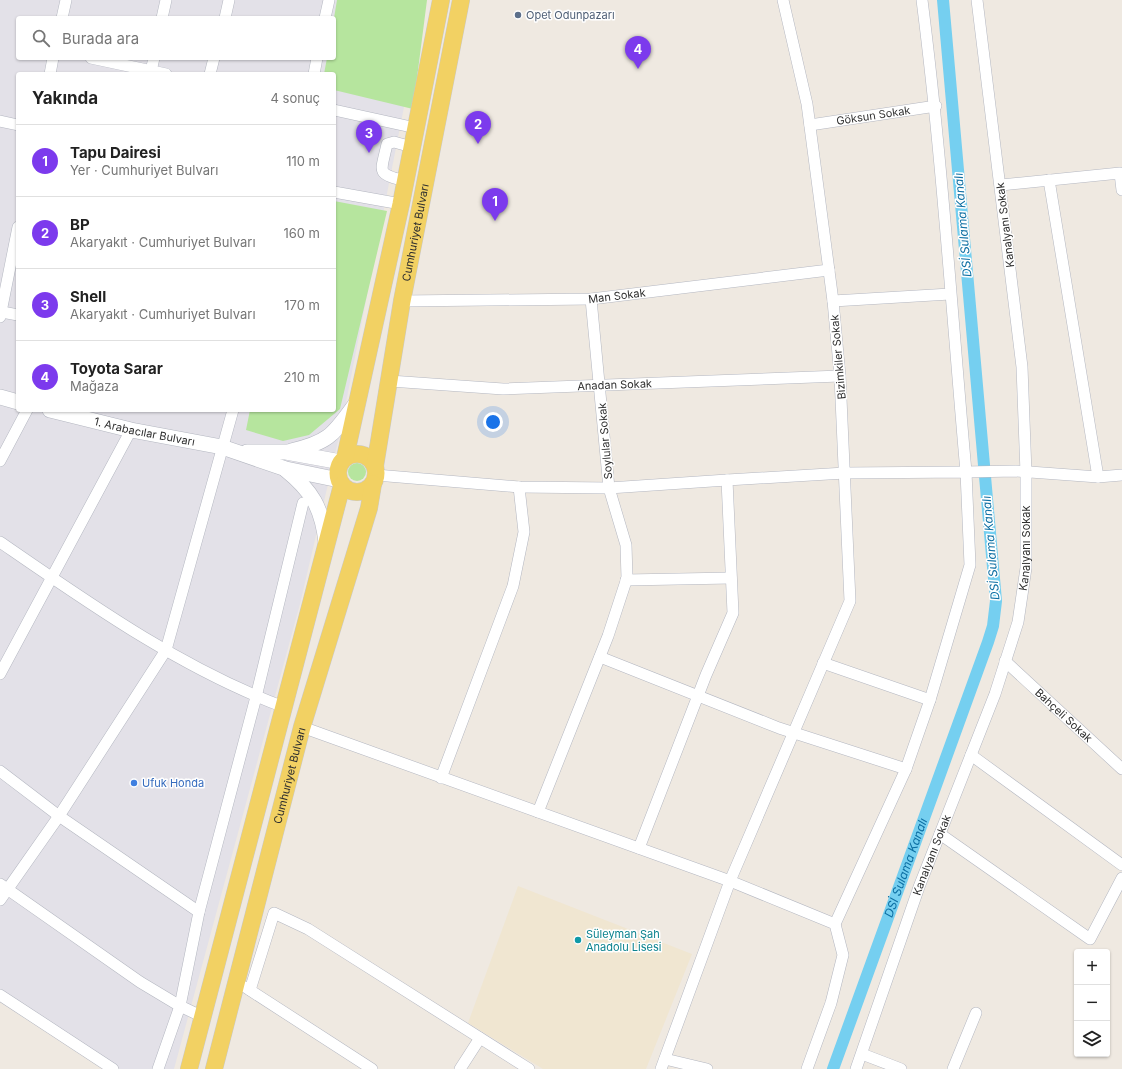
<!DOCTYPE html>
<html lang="tr">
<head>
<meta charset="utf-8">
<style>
  :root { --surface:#fff; --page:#f2f2f2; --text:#222; --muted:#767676; --line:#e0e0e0; --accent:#7c3aed }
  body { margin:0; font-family:Inter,sans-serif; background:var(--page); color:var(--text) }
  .controls { position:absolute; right:12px; bottom:12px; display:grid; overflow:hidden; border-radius:4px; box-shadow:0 1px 3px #0004 }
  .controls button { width:36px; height:36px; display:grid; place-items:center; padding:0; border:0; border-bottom:1px solid var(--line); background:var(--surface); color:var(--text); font:20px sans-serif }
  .you { position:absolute; left:493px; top:422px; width:14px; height:14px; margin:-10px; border:3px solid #fff; border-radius:50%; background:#1a73e8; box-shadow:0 0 0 6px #1a73e833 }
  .badge { display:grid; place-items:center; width:26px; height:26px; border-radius:50%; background:var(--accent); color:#fff; font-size:13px; font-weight:700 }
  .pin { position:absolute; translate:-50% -33px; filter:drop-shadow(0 1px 2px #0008) }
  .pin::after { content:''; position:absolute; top:21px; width:14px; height:12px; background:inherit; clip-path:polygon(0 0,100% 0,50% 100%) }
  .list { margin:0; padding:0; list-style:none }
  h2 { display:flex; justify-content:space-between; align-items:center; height:52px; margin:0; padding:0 16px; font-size:17px }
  h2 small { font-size:13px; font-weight:400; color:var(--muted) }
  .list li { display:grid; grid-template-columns:26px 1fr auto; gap:12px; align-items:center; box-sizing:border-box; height:72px; padding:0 16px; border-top:1px solid var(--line) }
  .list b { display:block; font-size:15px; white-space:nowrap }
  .list p { margin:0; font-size:13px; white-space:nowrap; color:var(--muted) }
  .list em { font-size:13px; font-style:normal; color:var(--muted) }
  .icon { flex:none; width:22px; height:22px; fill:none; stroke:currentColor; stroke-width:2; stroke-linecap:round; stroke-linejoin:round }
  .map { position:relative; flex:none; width:1122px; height:1069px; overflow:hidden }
  .search { position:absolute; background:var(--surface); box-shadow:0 1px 3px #0004; left:16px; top:16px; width:320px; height:44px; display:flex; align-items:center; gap:10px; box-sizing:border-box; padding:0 14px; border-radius:4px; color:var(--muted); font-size:15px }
  .panel { position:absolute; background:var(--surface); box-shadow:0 1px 3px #0004; left:16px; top:72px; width:320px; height:340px; border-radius:4px }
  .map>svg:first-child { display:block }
  .industrial { fill:#e3e1e8; fill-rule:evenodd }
  .education { fill:#f0e6d1 }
  .green { fill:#b6e59e }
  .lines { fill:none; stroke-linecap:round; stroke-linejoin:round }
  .canal { stroke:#75cff0; stroke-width:12 }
  .minor-casing { stroke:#b4b7c1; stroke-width:12 }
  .secondary-casing { stroke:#b4b7c1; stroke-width:16 }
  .primary-casing { stroke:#c9c9c9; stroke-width:18 }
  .minor { stroke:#fff; stroke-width:11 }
  .secondary { stroke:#fff; stroke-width:15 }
  .primary { stroke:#f2d163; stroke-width:17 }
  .service-dot { fill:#5c6f8a; stroke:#fff; stroke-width:1.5 }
  .shop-dot { fill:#3f7fe0; stroke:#fff; stroke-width:1.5 }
  .culture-dot { fill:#0f9aa8; stroke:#fff; stroke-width:1.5 }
  .labels { text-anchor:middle; stroke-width:3; stroke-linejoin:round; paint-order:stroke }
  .service-label { font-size:11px; fill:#4e5e75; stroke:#fff; text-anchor:start }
  .street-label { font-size:11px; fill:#2e2e2e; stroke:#fff }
  .shop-label { font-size:11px; fill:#366cbe; stroke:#fff; text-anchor:start }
  .culture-label { font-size:11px; fill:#0d838f; stroke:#fff; text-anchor:start }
  .water-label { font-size:12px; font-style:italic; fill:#0d6fa3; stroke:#fff }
</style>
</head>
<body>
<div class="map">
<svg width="1122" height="1069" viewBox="0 0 1122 1069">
  <rect width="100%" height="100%" fill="#efe9e1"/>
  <!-- industrial -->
  <path class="industrial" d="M0 0H425L340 433 300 604 174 1069H116L0 990ZM18 18H334V58H18ZM18 74H334V410H18Z"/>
  <!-- education -->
  <path class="education" d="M518 886 692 954 646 1069H543L468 1023Z"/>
  <!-- green -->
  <g class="green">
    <path d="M337 0H427L413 109 334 90V74H324L327 58H334V18Z"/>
    <path d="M334 201 387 211 340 409 309 435 283 441 246 430 250 410H334Z"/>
    <circle cx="357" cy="472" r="9"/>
  </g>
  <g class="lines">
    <!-- canal -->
    <path class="canal" id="s1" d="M833 1069 988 642 993 626 996 601 943 0"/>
    <defs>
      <g id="minor">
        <path d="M922 0C942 157 952 315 966 472L1016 471 1098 477 1122 475"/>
        <path d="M62 18 66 0"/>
        <path d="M162 18 166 0"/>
        <path d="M225 18 229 0"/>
        <path d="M325 18 329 0"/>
        <path d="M91 58 166 74"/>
        <path d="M151 71 154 58"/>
        <path d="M50 74 53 58"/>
        <path d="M210 74 214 58"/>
        <path d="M314 74 317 58"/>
        <path d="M334 110 416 128"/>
        <path d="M0 121 18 125"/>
        <path id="s2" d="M810 125 936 106"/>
        <path d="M1049 180 1098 477"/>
        <path d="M405 181C375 173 381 173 387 144L394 142 412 147"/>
        <path d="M1001 185 1120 173 1122 190"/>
        <path d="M334 192 401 204"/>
        <path id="s3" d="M402 301 591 299 829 270"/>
        <path d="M833 301 950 294"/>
        <path d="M2 312 18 315"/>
        <path d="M0 317 18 227"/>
        <path id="s4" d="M390 381 503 389 840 376"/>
        <path d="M0 461 27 410"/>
        <path d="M376 475 519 487 609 488 727 480"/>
        <path d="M0 542C90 604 182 669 284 707"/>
        <path d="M626 580 731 578"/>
        <path d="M600 657 779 728 906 769"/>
        <path id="s5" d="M1005 661 1122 769"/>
        <path d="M823 663 930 700"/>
        <path d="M0 674 131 430"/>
        <path d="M302 727 730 881 850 601 840 376 833 301 807 104 783 0"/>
        <path d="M971 755 1122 865"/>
        <path d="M0 771 59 816 199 912"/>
        <path d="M441 778 513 586 524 532 519 487"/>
        <path d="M538 812 608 636 627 578 626 545 609 488 591 299"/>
        <path d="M940 834 1090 939 1122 878"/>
        <path d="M639 848 706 675 733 613 727 480 845 473 966 472 970 565 930 700 906 769 835 924"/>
        <path d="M0 884 140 982 180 1006 203 1017"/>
        <path d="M0 900 59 816 166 650 233 410"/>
        <path d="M245 987 372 1069"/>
        <path d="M250 990 274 913 308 929 529 1069"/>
        <path d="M0 995 113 1069"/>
        <path d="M862 1054 901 1069"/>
        <path d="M665 1059 707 1069"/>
        <path d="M158 1069 180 1006 199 912 256 697 303 503"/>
        <path d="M460 1069 480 1038"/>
        <path d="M661 1069 730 881 835 924 843 955 831 1003 807 1069"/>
        <path id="s6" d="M856 1069 919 887 995 694 1018 622 1026 568V473L1022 367 977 0"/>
        <path d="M953 1069 976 1013"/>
      </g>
      <g id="secondary">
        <path d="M0 397 18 402"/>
        <path id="s7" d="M50 410 131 430 222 447 286 469 339 480"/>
        <path d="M291 451C331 442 334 433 357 402"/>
        <path d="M247 452H286L341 462"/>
        <path d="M286 470C312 491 322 508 326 542"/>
      </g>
      <g id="primary">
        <circle cx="357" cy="473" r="19"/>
        <path d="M345 458 401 204 441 0"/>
        <path id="s8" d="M375 466 402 301 461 0"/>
        <path d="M189 1069 342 485"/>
        <path id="s9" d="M214 1069 302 727 369 508 373 484"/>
      </g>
    </defs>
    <!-- minor casing -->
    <use href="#minor" class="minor-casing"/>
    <!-- secondary casing -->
    <use href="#secondary" class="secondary-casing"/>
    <!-- primary casing -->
    <use href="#primary" class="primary-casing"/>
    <!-- minor -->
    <use href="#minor" class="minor"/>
    <!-- secondary -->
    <use href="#secondary" class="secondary"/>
    <!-- primary -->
    <use href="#primary" class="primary"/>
  </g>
  <!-- markers -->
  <circle class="service-dot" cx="518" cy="15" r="4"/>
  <circle class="shop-dot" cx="134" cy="783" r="4"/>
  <circle class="culture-dot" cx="578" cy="940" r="4"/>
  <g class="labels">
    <!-- service labels -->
    <g class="service-label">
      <text x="526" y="19">Opet Odunpazarı</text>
    </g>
    <!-- street labels -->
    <g class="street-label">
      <text dy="4" stroke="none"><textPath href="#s2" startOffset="64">Göksun Sokak</textPath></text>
      <text transform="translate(1005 225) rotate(-97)" y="4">Kanalyanı Sokak</text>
      <text dy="4" stroke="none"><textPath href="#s8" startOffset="237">Cumhuriyet Bulvarı</textPath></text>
      <text dy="4" stroke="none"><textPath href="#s3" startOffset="215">Man Sokak</textPath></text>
      <text transform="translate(838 357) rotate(-95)" y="4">Bizimkiler Sokak</text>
      <text dy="4" stroke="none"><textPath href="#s4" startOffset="225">Anadan Sokak</textPath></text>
      <text dy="4" stroke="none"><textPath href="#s7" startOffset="97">1. Arabacılar Bulvarı</textPath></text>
      <text transform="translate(605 441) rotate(-95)" y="4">Soylular Sokak</text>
      <text dy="4" stroke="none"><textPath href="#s6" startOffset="550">Kanalyanı Sokak</textPath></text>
      <text dy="4" stroke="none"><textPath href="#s5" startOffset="80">Bahçeli Sokak</textPath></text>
      <text dy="4" stroke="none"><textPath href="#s9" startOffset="303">Cumhuriyet Bulvarı</textPath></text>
      <text dy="4" stroke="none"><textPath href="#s6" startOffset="227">Kanalyanı Sokak</textPath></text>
    </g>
    <!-- shop labels -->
    <g class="shop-label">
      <text x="142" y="787">Ufuk Honda</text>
    </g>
    <!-- culture labels -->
    <g class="culture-label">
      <text x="586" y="938">Süleyman Şah<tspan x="586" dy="13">Anadolu Lisesi</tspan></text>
    </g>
    <!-- water labels -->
    <g class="water-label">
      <text transform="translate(963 225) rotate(-95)" y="4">DSİ Sulama Kanalı</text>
      <text transform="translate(991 548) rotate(-95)" y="4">DSİ Sulama Kanalı</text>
      <text dy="4" stroke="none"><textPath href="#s1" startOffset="214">DSİ Sulama Kanalı</textPath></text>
    </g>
  </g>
</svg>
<div class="controls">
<button>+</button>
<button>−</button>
<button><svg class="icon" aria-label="layers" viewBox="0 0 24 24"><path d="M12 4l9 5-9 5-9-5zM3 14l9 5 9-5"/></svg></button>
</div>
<div class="you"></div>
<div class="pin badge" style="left:495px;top:221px">1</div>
<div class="pin badge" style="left:478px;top:144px">2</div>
<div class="pin badge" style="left:369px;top:153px">3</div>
<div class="pin badge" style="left:638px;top:69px">4</div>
<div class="search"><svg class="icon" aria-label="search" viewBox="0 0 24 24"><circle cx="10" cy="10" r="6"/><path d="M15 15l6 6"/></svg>Burada ara</div>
<section class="panel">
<h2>Yakında<small>4 sonuç</small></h2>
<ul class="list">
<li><span class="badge">1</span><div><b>Tapu Dairesi</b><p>Yer · Cumhuriyet Bulvarı</p></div><em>110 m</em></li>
<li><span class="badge">2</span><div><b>BP</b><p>Akaryakıt · Cumhuriyet Bulvarı</p></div><em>160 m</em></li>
<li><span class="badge">3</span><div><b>Shell</b><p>Akaryakıt · Cumhuriyet Bulvarı</p></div><em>170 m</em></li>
<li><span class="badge">4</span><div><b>Toyota Sarar</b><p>Mağaza</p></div><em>210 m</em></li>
</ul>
</section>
</div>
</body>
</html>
